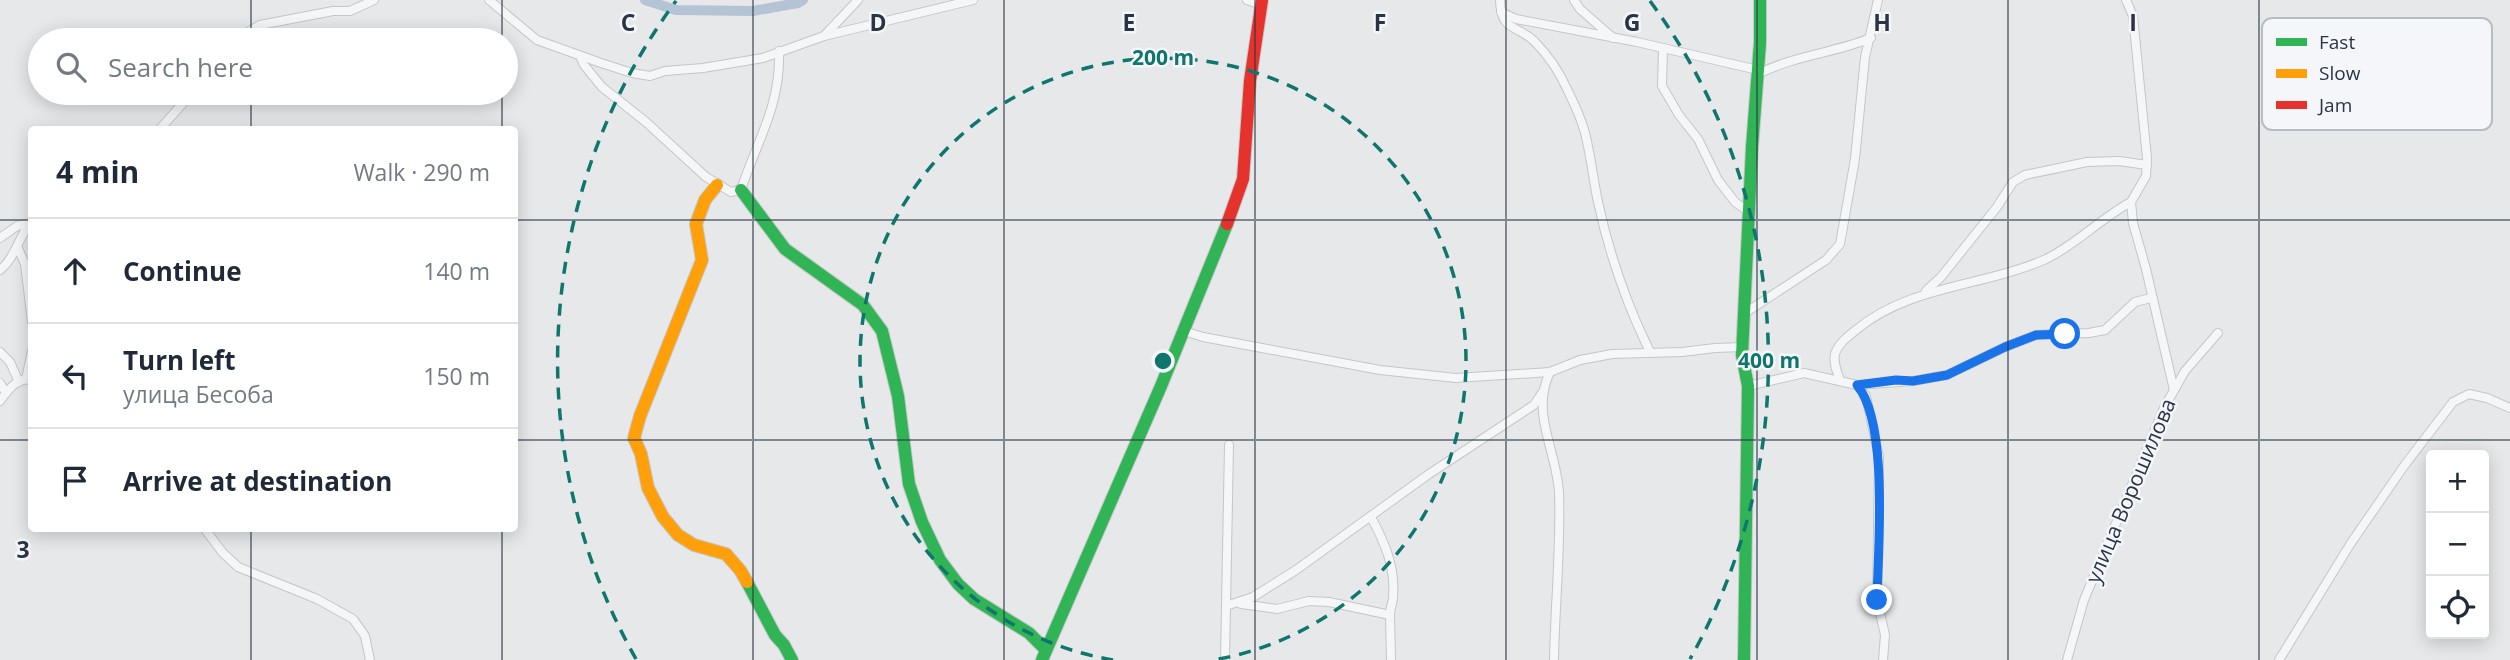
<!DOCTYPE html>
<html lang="en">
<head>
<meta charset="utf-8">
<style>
  :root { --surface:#fff; --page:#f2f2f3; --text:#1f2937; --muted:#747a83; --line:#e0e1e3 }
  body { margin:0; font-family:"Open Sans",sans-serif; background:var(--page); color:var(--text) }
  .controls { position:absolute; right:21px; bottom:21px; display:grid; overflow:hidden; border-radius:7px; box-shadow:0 4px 18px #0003 }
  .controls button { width:63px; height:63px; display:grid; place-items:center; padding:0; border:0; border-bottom:2px solid var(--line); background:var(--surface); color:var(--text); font:35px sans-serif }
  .stop { position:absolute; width:21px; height:21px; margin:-16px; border:5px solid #1a73e8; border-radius:50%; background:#fff }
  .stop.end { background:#1a73e8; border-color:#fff; box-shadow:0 2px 7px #0008 }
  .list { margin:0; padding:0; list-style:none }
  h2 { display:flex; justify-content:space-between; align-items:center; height:91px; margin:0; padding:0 28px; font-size:30px }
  h2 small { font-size:23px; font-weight:400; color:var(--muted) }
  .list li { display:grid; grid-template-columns:46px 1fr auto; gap:21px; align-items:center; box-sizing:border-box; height:105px; padding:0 28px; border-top:2px solid var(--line) }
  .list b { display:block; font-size:26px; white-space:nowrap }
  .list p { margin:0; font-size:23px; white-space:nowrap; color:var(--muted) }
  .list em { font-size:23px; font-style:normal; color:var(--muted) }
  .icon { flex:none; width:38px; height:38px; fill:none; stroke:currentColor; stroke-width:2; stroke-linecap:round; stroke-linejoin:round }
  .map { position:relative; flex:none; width:2510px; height:660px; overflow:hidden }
  .search { position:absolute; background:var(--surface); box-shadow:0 4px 18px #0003; left:28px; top:28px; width:490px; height:77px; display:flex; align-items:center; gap:18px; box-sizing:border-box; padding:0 24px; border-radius:38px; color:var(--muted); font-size:26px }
  .panel { position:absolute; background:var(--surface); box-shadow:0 4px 18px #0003; left:28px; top:126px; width:490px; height:406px; border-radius:7px }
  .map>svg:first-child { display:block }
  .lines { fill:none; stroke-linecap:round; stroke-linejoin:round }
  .canal { stroke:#b4c4d5; stroke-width:10 }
  .street-casing { stroke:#c4c6c8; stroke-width:10 }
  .fast-casing { stroke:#c4c6c8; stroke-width:14 }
  .slow-casing { stroke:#c4c6c8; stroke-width:14 }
  .jam-casing { stroke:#c4c6c8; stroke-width:14 }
  .street { stroke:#f5f6f7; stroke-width:8 }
  .fast { stroke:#30b455; stroke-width:12 }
  .slow { stroke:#ff9f0a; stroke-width:12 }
  .jam { stroke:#e5322d; stroke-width:12 }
  .route { stroke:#1a73e8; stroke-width:9 }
  .grid { fill:none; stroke:#2b3445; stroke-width:2; stroke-opacity:0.55 }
  .ring { fill:none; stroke:#0f766e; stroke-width:3.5; stroke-dasharray:12 9 }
  .labels { text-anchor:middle; stroke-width:5; stroke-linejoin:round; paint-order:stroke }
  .street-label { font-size:21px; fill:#2b3445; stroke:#f4f6f9 }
  .key { fill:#f4f6f9; stroke:#b8bcc3; stroke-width:2 }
  .key-label { font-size:19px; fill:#2b3445 }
  .grid-label { font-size:23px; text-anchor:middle; font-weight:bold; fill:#2b3445; stroke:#f4f6f9; stroke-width:5; stroke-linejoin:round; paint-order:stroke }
  .centre { fill:#0f766e; stroke:#f4f6f9; stroke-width:3.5 }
  .ring-label { font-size:21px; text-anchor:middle; font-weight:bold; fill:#0f766e; stroke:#f4f6f9; stroke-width:5; stroke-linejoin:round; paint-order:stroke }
</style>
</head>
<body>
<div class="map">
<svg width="2510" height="660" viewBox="0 0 2510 660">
  <rect width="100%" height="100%" fill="#e6e8ea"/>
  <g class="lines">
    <!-- canal -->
    <path class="canal" d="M645 0 676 10 753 11 798 3 803 0"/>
    <defs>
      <g id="street">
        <path d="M489 0 537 40 601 63 632 73 650 76 665 71 703 68 763 58 824 36 973 0"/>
        <path d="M1247 0 1261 5"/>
        <path d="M1500 0C1501 32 1516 24 1534 41 1548 55 1559 71 1567 89 1574 103 1581 118 1585 133 1591 156 1593 179 1598 202 1609 253 1627 305 1650 352"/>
        <path d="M1574 0 1580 9 1613 38"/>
        <path d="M2126 0 2133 16 2147 158 2146 176 2131 202 2133 223 2146 269 2174 390"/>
        <path d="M1501 12 1516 19 1637 42 1758 70"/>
        <path d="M824 36 858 0"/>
        <path d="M234 40 260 25 333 11H350L374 0"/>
        <path d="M1663 48 1662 86 1679 115 1698 139 1718 180 1735 202 1750 213"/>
        <path d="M580 56 584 65 602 87 646 122 706 177 731 192 741 190C757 141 781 105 779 51"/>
        <path d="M1758 74C1793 56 1834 53 1871 38"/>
        <path d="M159 130 192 93"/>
        <path d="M0 238 17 226 30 223"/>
        <path d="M18 248 25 264 32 322"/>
        <path d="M0 270C16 257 18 237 32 221"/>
        <path d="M1926 291 1941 277 1997 207 2013 182 2025 175 2087 162 2119 161 2147 165"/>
        <path d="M1745 313 1826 260 1840 244 1855 159 1865 57 1878 0"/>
        <path d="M1184 331 1203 337 1380 370 1456 378 1550 372 1580 360 1612 354 1682 352 1715 348 1742 347"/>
        <path d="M0 352 10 362 19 382"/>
        <path d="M1550 372C1530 413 1557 451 1559 493 1561 547 1555 605 1554 660"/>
        <path d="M26 379 32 351"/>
        <path d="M1840 380C1837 372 1833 363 1835 354 1838 344 1847 337 1856 330 1910 285 1983 287 2046 259 2077 244 2101 218 2131 202"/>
        <path d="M0 383 6 393"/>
        <path d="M1857 385 1866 396 1879 457 1877 600 1885 635 1883 660"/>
        <path d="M1748 386 1804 373 1857 385 1913 381 1947 375 2005 347 2036 335 2089 333 2105 330 2135 302 2151 298"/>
        <path d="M0 401C8 390 17 377 32 380"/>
        <path d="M1371 517C1385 543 1396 568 1393 599 1392 604 1390 609 1390 615"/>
        <path d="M204 528 223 553 238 567 317 599 353 619 365 636 370 660"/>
        <path d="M1241 604 1277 609 1309 601 1329 602 1390 615 1391 660"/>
        <path d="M1226 606 1253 597 1296 570 1429 474 1534 405 1544 390"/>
        <path d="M1225 660 1229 445"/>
        <path d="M2067 660 2084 600 2164 408 2185 371 2218 333"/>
        <path d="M2279 660 2351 543 2404 466 2453 402 2469 394 2487 398 2510 408"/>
      </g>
      <g id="fast">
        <path d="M741 190 785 249 863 305 882 331 898 396 909 484 922 522 940 560 958 584 974 599 1029 633 1046 650"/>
        <path d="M747 582 775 635 784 645 792 660"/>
        <path d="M1042 660 1161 386 1227 224"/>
        <path d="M1744 660 1748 386 1742 355 1752 147 1760 43V0"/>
      </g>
      <path id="slow" d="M717 185 705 200 696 224 702 260 640 416 634 438 641 454 648 488 663 517 678 535 694 545 726 554 740 570 747 582"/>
      <path id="jam" d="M1227 224 1243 179 1250 81 1262 0"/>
    </defs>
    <!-- street casing -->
    <use href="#street" class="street-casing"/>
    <!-- fast casing -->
    <use href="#fast" class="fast-casing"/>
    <!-- slow casing -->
    <use href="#slow" class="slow-casing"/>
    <!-- jam casing -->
    <use href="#jam" class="jam-casing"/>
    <!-- street -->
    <use href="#street" class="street"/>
    <!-- fast -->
    <use href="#fast" class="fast"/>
    <!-- slow -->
    <use href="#slow" class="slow"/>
    <!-- jam -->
    <use href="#jam" class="jam"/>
  </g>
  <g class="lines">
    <!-- route -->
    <path class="route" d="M1877 600C1878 549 1889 423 1857 385L1896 380 1913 381 1947 375 2005 347 2036 335 2065 334"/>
  </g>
  <!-- grid -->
  <path class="grid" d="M251 0V40M502 0V40M753 0V660M1004 0V660M1255 0V660M1506 0V660M1757 0V660M2008 0V660M2259 0V660M251 93V130M502 93V130M0 220H32M514 220H2510M0 440H32M514 440H2510M251 528V660M502 528V660"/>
  <!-- distance rings -->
  <g class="ring">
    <path d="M1113 660A303 303 0 1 1 1213 660"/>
    <path d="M636 659A606 606 0 0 1 676 1M1650 1A606 606 0 0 1 1690 659"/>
  </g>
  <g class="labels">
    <!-- street labels -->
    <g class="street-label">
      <text transform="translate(2131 491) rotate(-67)" y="7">улица Ворошилова</text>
    </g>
  </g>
  <!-- legend -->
  <rect x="2262" y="18" width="230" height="112" rx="10" class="key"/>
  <rect x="2276" y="38" width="31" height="8" fill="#30b455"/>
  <rect x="2276" y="69" width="31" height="9" fill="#ff9f0a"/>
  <rect x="2276" y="101" width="31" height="8" fill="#e5322d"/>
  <g class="key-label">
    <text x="2319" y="49">Fast</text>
    <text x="2319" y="80">Slow</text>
    <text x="2319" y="112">Jam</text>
  </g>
  <g class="grid-label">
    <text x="628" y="31">C</text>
    <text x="878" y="31">D</text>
    <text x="1129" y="31">E</text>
    <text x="1380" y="31">F</text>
    <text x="1632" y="31">G</text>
    <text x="1882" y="31">H</text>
    <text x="2133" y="31">I</text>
    <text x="23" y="558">3</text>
  </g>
  <circle cx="1163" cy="361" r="10" class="centre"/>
  <g class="ring-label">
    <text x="1163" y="65">200 m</text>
    <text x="1769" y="368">400 m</text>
  </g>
</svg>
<div class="controls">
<button>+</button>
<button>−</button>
<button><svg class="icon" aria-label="locate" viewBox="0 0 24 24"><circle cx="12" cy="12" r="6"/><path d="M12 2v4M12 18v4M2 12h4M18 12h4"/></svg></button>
</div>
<div class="stop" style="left:2065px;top:334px"></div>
<div class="stop end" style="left:1877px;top:600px"></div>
<div class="search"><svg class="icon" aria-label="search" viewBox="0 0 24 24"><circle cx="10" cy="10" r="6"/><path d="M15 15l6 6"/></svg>Search here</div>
<section class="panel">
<h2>4 min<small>Walk · 290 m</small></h2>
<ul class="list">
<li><svg class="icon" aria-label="ahead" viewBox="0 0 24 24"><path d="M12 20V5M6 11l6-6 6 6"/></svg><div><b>Continue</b></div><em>140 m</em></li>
<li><svg class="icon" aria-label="left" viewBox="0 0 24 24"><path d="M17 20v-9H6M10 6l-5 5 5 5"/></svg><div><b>Turn left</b><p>улица Бесоба</p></div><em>150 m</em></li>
<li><svg class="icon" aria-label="arrive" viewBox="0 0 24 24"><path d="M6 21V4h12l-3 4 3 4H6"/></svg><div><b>Arrive at destination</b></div></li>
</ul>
</section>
</div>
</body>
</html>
